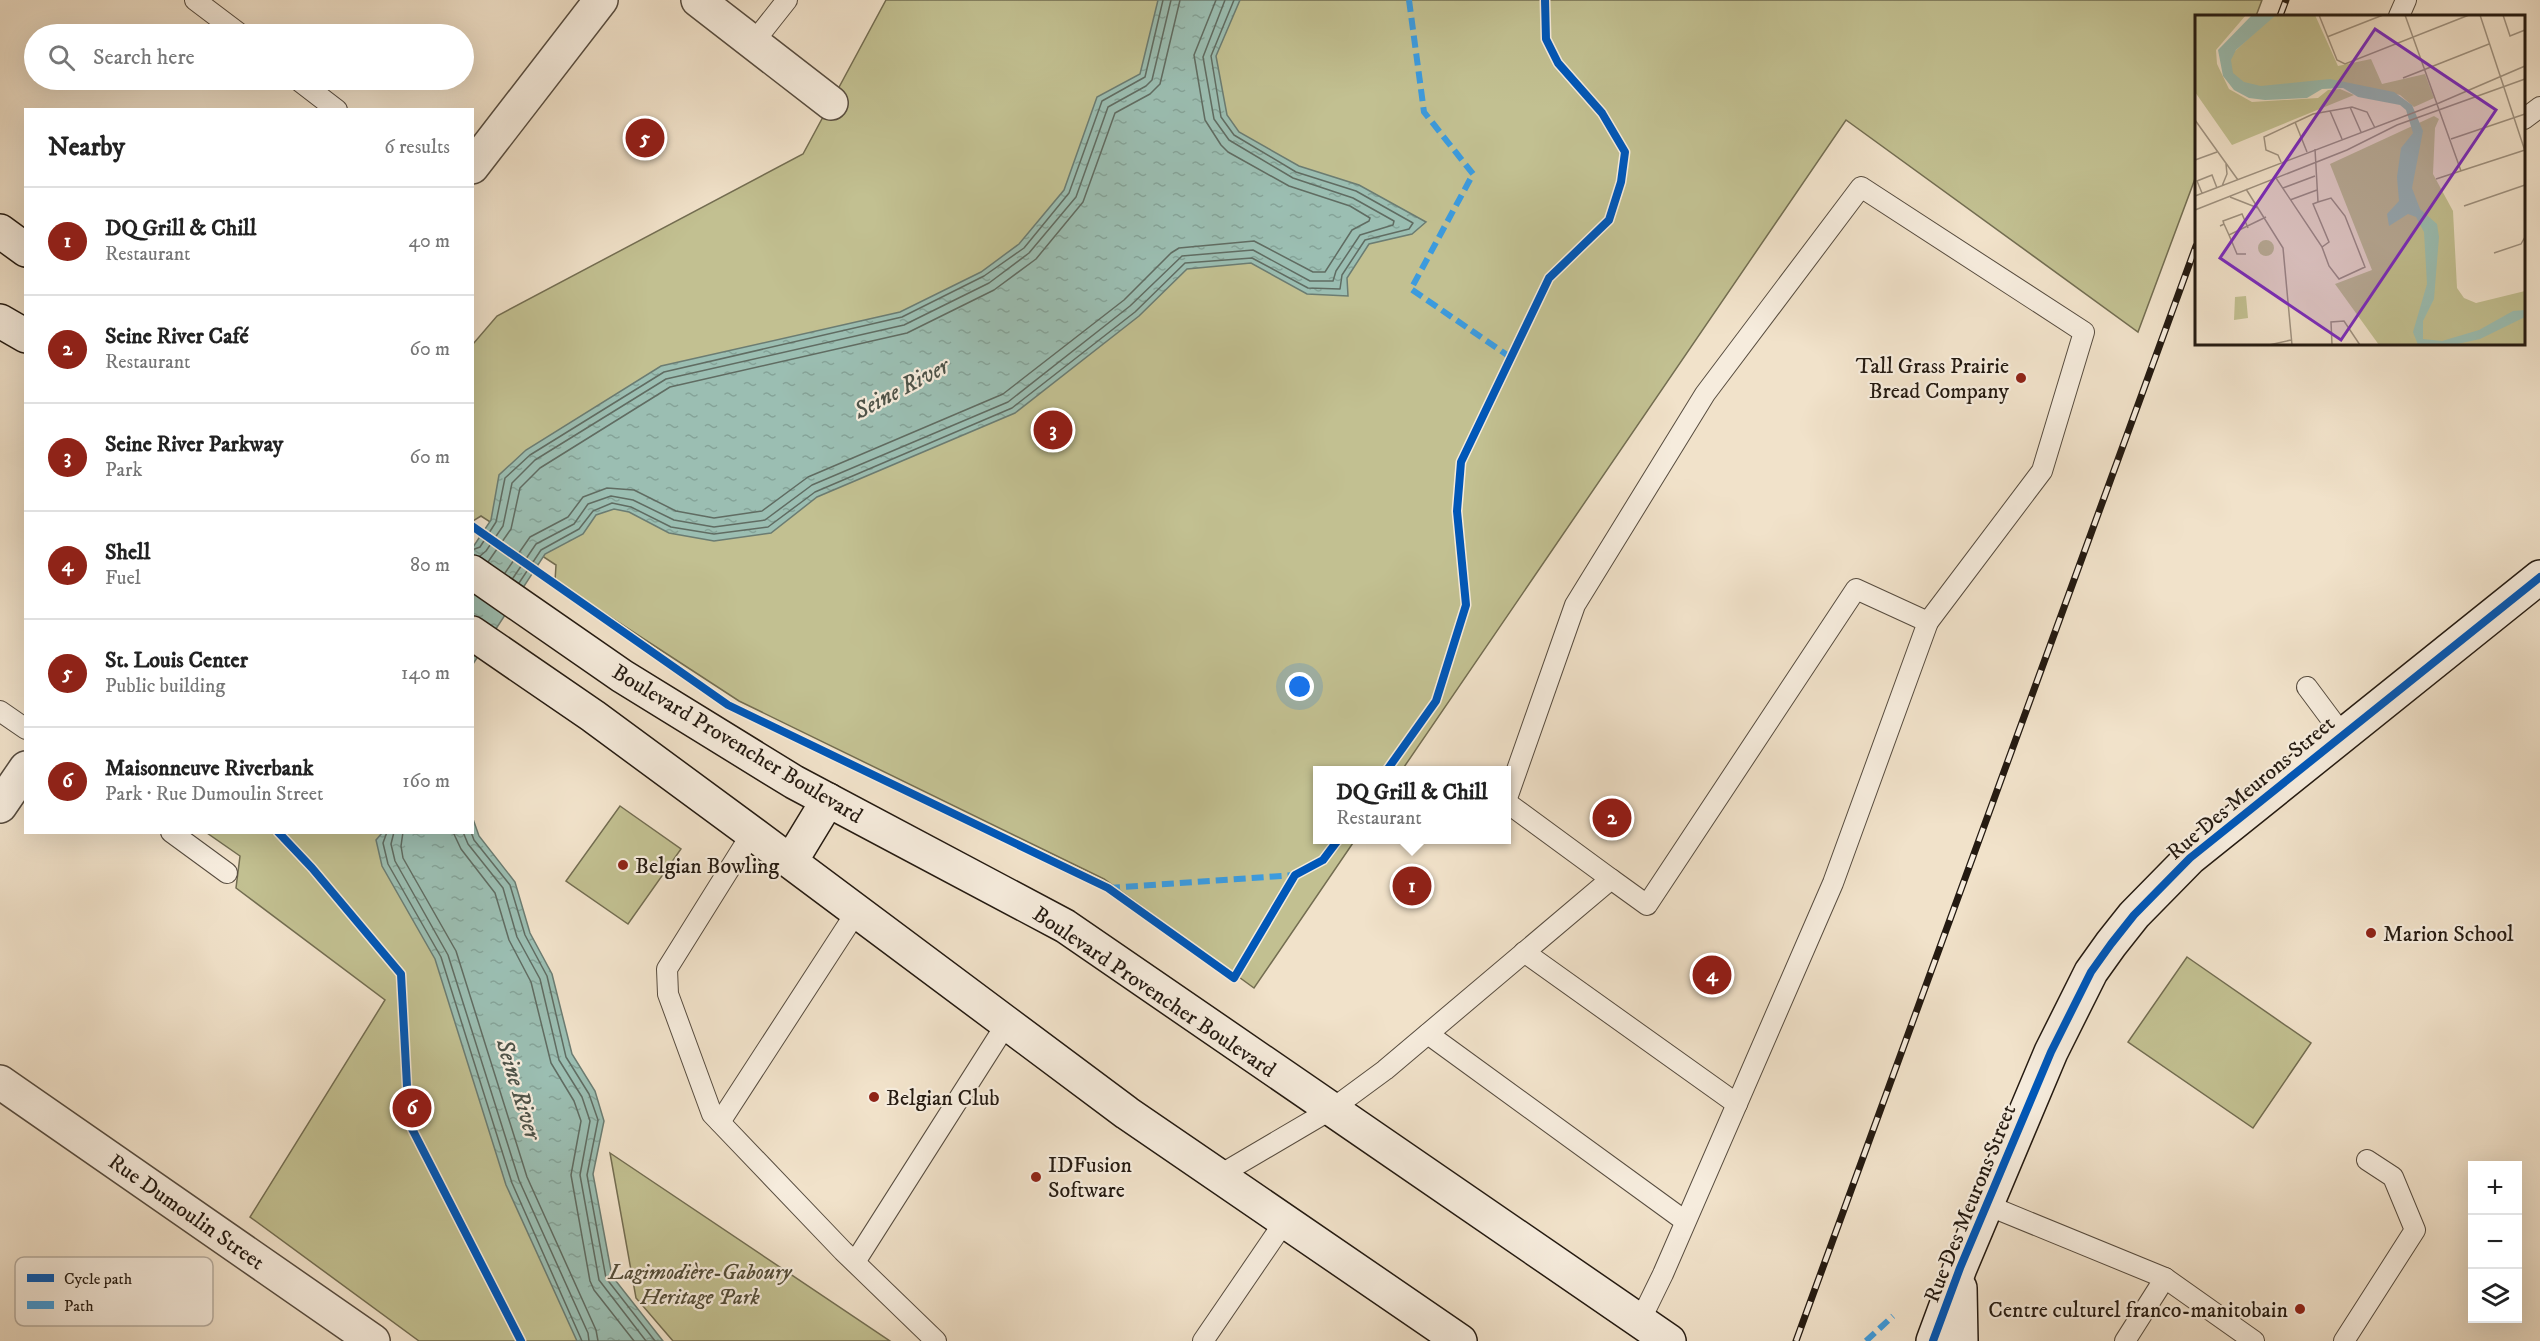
<!DOCTYPE html>
<html lang="en">
<head>
<meta charset="utf-8">
<style>
  :root { --surface:#fff; --page:#f2f2f2; --text:#222; --muted:#767676; --line:#e0e0e0; --accent:#8f2418 }
  body { margin:0; font-family:"IM FELL DW Pica",serif; background:var(--page); color:var(--text) }
  .controls { position:absolute; right:18px; bottom:18px; display:grid; overflow:hidden; border-radius:0px; box-shadow:0 6px 24px #0002 }
  .controls button { width:54px; height:54px; display:grid; place-items:center; padding:0; border:0; border-bottom:2px solid var(--line); background:var(--surface); color:var(--text); font:30px sans-serif }
  .you { position:absolute; left:1300px; top:687px; width:21px; height:21px; margin:-15px; border:4px solid #fff; border-radius:50%; background:#1a73e8; box-shadow:0 0 0 9px #1a73e833 }
  .badge { display:grid; place-items:center; width:39px; height:39px; border-radius:50%; background:var(--accent); color:#fff; font-size:20px; font-weight:700 }
  .pin { position:absolute; translate:-50% -50%; border:3px solid #fff; box-shadow:0 2px 6px #0006 }
  .popup { position:absolute; left:1313px; top:766px; width:198px; height:78px; box-sizing:border-box; display:grid; place-content:center; border-radius:0px; background:var(--surface); filter:drop-shadow(0 2px 4px #0005); font-size:20px; white-space:nowrap; color:var(--muted) }
  .popup b { font-size:22px; color:var(--text) }
  .popup::after { content:''; position:absolute; left:50%; top:100%; margin-left:-12px; border:12px solid transparent; border-top-color:var(--surface) }
  .list { margin:0; padding:0; list-style:none }
  h2 { display:flex; justify-content:space-between; align-items:center; height:78px; margin:0; padding:0 24px; font-size:26px }
  h2 small { font-size:20px; font-weight:400; color:var(--muted) }
  .list li { display:grid; grid-template-columns:39px 1fr auto; gap:18px; align-items:center; box-sizing:border-box; height:108px; padding:0 24px; border-top:2px solid var(--line) }
  .list b { display:block; font-size:22px; white-space:nowrap }
  .list p { margin:0; font-size:20px; white-space:nowrap; color:var(--muted) }
  .list em { font-size:20px; font-style:normal; color:var(--muted) }
  .icon { flex:none; width:33px; height:33px; fill:none; stroke:currentColor; stroke-width:2; stroke-linecap:round; stroke-linejoin:round }
  .map { position:relative; flex:none; width:2540px; height:1341px; overflow:hidden }
  .search { position:absolute; background:var(--surface); box-shadow:0 6px 24px #0002; left:24px; top:24px; width:450px; height:66px; display:flex; align-items:center; gap:15px; box-sizing:border-box; padding:0 21px; border-radius:33px; color:var(--muted); font-size:22px }
  .panel { position:absolute; background:var(--surface); box-shadow:0 6px 24px #0002; left:24px; top:108px; width:450px; height:726px; border-radius:0px }
  .map>svg:first-child { display:block }
  .park { fill:#c2c091; stroke:#736d51; stroke-width:1.5 }
  .water { fill:url(#water-ripples); stroke:#6b7c72; stroke-width:1.5 }
  .lines { fill:none; stroke-linecap:round; stroke-linejoin:round }
  .shore { stroke:#606c62; stroke-width:1.5 }
  .lane-casing { stroke:#574c3f; stroke-width:22 }
  .street-casing { stroke:#574c3f; stroke-width:36 }
  .secondary-casing { stroke:#241a11; stroke-width:36 }
  .lane { stroke:#f6ecdd; stroke-width:20 }
  .street { stroke:#f6ecdd; stroke-width:33 }
  .secondary { stroke:#f6ecdd; stroke-width:33 }
  .rail-casing { stroke:#241a11; stroke-width:7 }
  .rail { stroke:#f6ecdd; stroke-width:4.5; stroke-dasharray:14; stroke-linecap:butt }
  .quiet { stroke:#3c9bde; stroke-width:6; stroke-dasharray:12 6; stroke-linecap:butt }
  .cycleway-casing { stroke:#f6ecdd; stroke-width:11 }
  .cycleway { stroke:#0057b8; stroke-width:8 }
  .poi-dot { fill:#8f2418; stroke:#f6ecdd; stroke-width:2 }
  .labels { text-anchor:middle; stroke-width:4.5; stroke-linejoin:round; paint-order:stroke }
  .poi-label { font-size:22px; fill:#241a11; stroke:#f6ecdd; text-anchor:start }
  .street-label { font-size:22px; fill:#241a11; stroke:#f6ecdd }
  .park-label { font-size:22px; font-style:italic; fill:#534c37; stroke:#f6ecdd }
  .water-label { font-size:24px; font-style:italic; fill:#4e5349; stroke:#f6ecdd }
  .inset-road { fill:none; stroke:#9f9280; stroke-width:1.5 }
  .view { fill:#7b2cbf; fill-opacity:0.15; stroke:#7b2cbf; stroke-width:3 }
  .inset-edge { fill:none; stroke:#241a11; stroke-width:3 }
  .key { fill:#f6ecdd; stroke:#b7ada0; stroke-width:1.5 }
  .key-label { font-size:16px; fill:#241a11 }
</style>
</head>
<body>
<div class="map">
<svg width="2540" height="1341" viewBox="0 0 2540 1341">
  <defs>
    <pattern id="water-ripples" width="26" height="14" patternUnits="userSpaceOnUse" patternTransform="scale(1.5)"><rect width="26" height="14" fill="#9bbeb2"/><path d="M2 4q2-2 4 0t4 0M15 11q2-2 4 0t4 0" fill="none" stroke="#85a398"/></pattern>
  </defs>
  <rect width="100%" height="100%" fill="#f1e2ca"/>
  <filter id="stains"><feTurbulence type="fractalNoise" baseFrequency=".00333" numOctaves="4"/><feColorMatrix values="0 0 0 0 .2 0 0 0 0 .09 0 0 0 0 .02 0 0 0 .5 -.17"/></filter>
  <radialGradient id="worn" r=".72"><stop offset=".6" stop-color="#630" stop-opacity="0"/><stop offset="1" stop-color="#630" stop-opacity=".3"/></radialGradient>
  <!-- park -->
  <g class="park">
    <path d="M886 0H2262L2256 16H2196V176L2138 332 1846 120 1402 770H1318V840H1355L1254 988 1104 879 739 701 555 581 556 565 481 516 473 521V344L497 316 803 154Z"/>
    <path d="M620 806 681 849 628 924 566 881Z"/>
    <path d="M207 833H385L602 1341H419L250 1217 385 1000 236 888 240 856Z"/>
    <path d="M2187 957 2311 1043 2253 1128 2128 1042Z"/>
    <path d="M610 1153 890 1341H673L636 1298Z"/>
  </g>
  <!-- water -->
  <g class="water">
    <path d="M1158 0H1240L1216 56 1227 115 1239 132 1299 166 1359 185 1426 222 1412 234 1369 244 1347 278 1348 296 1307 294 1251 263 1187 269 1139 316 1015 413 817 497 771 533 714 541 669 533 629 512 614 509 596 515 583 534 545 554 473 664V547L491 520 499 475 526 450 661 366 900 312 981 272 1019 244 1064 190 1097 97 1140 74Z"/>
    <path d="M473 819 479 836 515 882 530 933 552 974 572 1054 595 1091 604 1121 593 1174 612 1276 663 1341H577L506 1185 435 959 382 866 376 840 382 833 472 832Z"/>
  </g>
  <g class="lines">
    <!-- shore -->
    <g class="shore">
      <path d="M472 550 480 547 496 522 505 478 530 455 664 372 902 317 984 276 1024 248 1069 193 1102 101 1145 77 1163 0"/>
      <path d="M480 556 486 551 503 526 512 483 535 460 666 379 904 325 989 283 1029 253 1076 197 1108 107 1146 86 1152 80 1171 0"/>
      <path d="M488 562 511 529 520 488 540 468 670 387 907 333 994 290 1036 259 1083 202 1115 113 1150 94 1160 84 1180 0"/>
      <path d="M505 573 530 537 568 517 583 497 607 488 634 490 676 511 714 518 762 511 808 477 1003 394 1124 300 1171 253 1179 248 1254 241 1313 272H1325L1352 230 1369 221 1370 218 1350 206 1289 186 1228 152 1221 145 1205 120 1194 55 1216 0"/>
      <path d="M513 578 536 544 574 524 588 504 611 496 633 500 674 520 714 527 765 520 812 485 1008 402 1130 306 1182 256 1253 250 1310 281H1333L1336 271 1360 235 1393 225 1394 221 1353 198 1293 178 1229 140 1214 119 1203 57 1225 0"/>
      <path d="M519 583 541 550 579 529 593 511 612 503 631 507 671 527 714 534 768 527 815 492 1012 408 1135 312 1185 263 1252 258 1308 288 1340 289 1342 275 1365 240 1409 229 1413 223 1356 191 1296 172 1234 135 1221 117 1211 56 1234 0"/>
      <path d="M387 832 383 843 388 864 441 957 512 1183 582 1341"/>
      <path d="M394 832 391 844 395 861 448 955 519 1180 588 1333 589 1341"/>
      <path d="M403 832 401 846 403 858 456 951 527 1177 596 1330 598 1341"/>
      <path d="M453 832 461 849 495 893 509 940 531 982 551 1063 574 1101 581 1121 571 1175 590 1281 594 1290 634 1341"/>
      <path d="M463 832 468 844 503 888 517 937 540 979 559 1060 582 1097 590 1121 580 1175 599 1280 646 1341"/>
      <path d="M471 832 474 840 510 885 525 935 547 976 566 1057 589 1094 598 1120 587 1175 606 1278 655 1341"/>
    </g>
    <defs>
      <g id="lane">
        <path d="M195 0 240 34"/>
        <path d="M2399 16 2406 0"/>
        <path d="M753 43 787 0"/>
        <path d="M298 80 337 110"/>
        <path d="M2524 119 2540 107"/>
        <path d="M2307 687 2342 734"/>
        <path d="M0 711 26 729"/>
        <path d="M1506 801 1575 605 1705 394 1861 187 2084 332 2042 471 1928 622"/>
        <path d="M1506 802 1611 879"/>
        <path d="M171 832 227 873"/>
        <path d="M752 833 667 969 668 994 712 1114 843 1251 936 1341"/>
        <path d="M1524 952 1737 1104"/>
        <path d="M1428 1034 1685 1221"/>
        <path d="M720 1122 857 911"/>
        <path d="M1218 1176 1332 1109 1385 1070 1611 879 1647 905 1856 589 1928 622 1833 883 1663 1274 1640 1321"/>
        <path d="M1987 1205 2165 1278 2254 1341"/>
        <path d="M855 1262 1007 1023"/>
        <path d="M1203 1341 1285 1221"/>
        <path d="M2125 1341 2165 1278"/>
        <path d="M2344 1341 2415 1230 2393 1177 2367 1160"/>
      </g>
      <g id="street">
        <path d="M698 0 831 103"/>
        <path d="M472 167 601 0"/>
        <path d="M0 806 26 768"/>
        <path d="M0 1082 373 1341"/>
      </g>
      <g id="secondary">
        <path d="M0 231 26 250"/>
        <path d="M0 321 26 336"/>
        <path d="M472 572 622 676 794 782 1065 926 1669 1341"/>
        <path d="M472 633 593 716 760 839 1127 1113 1460 1341"/>
        <path d="M791 861 828 800"/>
        <path d="M1960 1288 1961 1341"/>
        <path d="M1933 1341 1960 1268 2051 1052 2091 972 2111 944 2134 915 2190 858 2540 577"/>
      </g>
    </defs>
    <!-- lane casing -->
    <use href="#lane" class="lane-casing"/>
    <!-- street casing -->
    <use href="#street" class="street-casing"/>
    <!-- secondary casing -->
    <use href="#secondary" class="secondary-casing"/>
    <!-- lane -->
    <use href="#lane" class="lane"/>
    <!-- street -->
    <use href="#street" class="street"/>
    <!-- secondary -->
    <use href="#secondary" class="secondary"/>
    <defs>
      <g id="rail">
        <path d="M2280 16 2286 0"/>
        <path d="M1796 1341 2196 246"/>
      </g>
    </defs>
    <!-- rail casing -->
    <use href="#rail" class="rail-casing"/>
    <!-- rail -->
    <use href="#rail" class="rail"/>
    <!-- quiet -->
    <g class="quiet">
      <path d="M1409 0 1424 112 1473 174 1411 289 1510 357"/>
      <path d="M1108 888 1295 875"/>
      <path d="M1866 1341 1893 1316"/>
    </g>
    <defs>
      <g id="cycleway">
        <path d="M472 526 728 705 1108 888 1234 978 1295 875 1323 860 1338 840"/>
        <path d="M1387 770 1436 701 1466 605 1457 511 1461 462 1549 278 1609 220 1621 182 1625 152 1602 113 1558 63 1546 39 1545 0"/>
        <path d="M278 832 312 868 401 974 409 1123 521 1341"/>
        <path d="M1933 1341 1960 1268 2051 1052 2091 972 2111 944 2134 915 2190 858 2540 577"/>
      </g>
    </defs>
    <!-- cycleway casing -->
    <use href="#cycleway" class="cycleway-casing"/>
    <!-- cycleway -->
    <use href="#cycleway" class="cycleway"/>
  </g>
  <!-- markers -->
  <g class="poi-dot">
    <circle cx="2021" cy="378" r="6"/>
    <circle cx="623" cy="865" r="6"/>
    <circle cx="2371" cy="933" r="6"/>
    <circle cx="874" cy="1097" r="6"/>
    <circle cx="1036" cy="1177" r="6"/>
    <circle cx="2300" cy="1309" r="6"/>
  </g>
  <g class="labels">
    <!-- poi labels -->
    <g class="poi-label">
      <text x="2009" y="373" text-anchor="end">Tall Grass Prairie<tspan x="2009" dy="25">Bread Company</tspan></text>
      <text x="635" y="873">Belgian Bowling</text>
      <text x="2383" y="941">Marion School</text>
      <text x="886" y="1105">Belgian Club</text>
      <text x="1048" y="1172">IDFusion<tspan x="1048" dy="25">Software</tspan></text>
      <text x="2288" y="1317" text-anchor="end">Centre culturel franco-manitobain</text>
    </g>
    <!-- street labels -->
    <g class="street-label">
      <text transform="translate(738 743) rotate(31)" y="8">Boulevard Provencher Boulevard</text>
      <text transform="translate(2250 787) rotate(-40)" y="8">Rue Des Meurons Street</text>
      <text transform="translate(1155 991) rotate(34)" y="8">Boulevard Provencher Boulevard</text>
      <text transform="translate(1969 1203) rotate(-68)" y="8">Rue Des Meurons Street</text>
      <text transform="translate(187 1211) rotate(35)" y="8">Rue Dumoulin Street</text>
    </g>
    <!-- park labels -->
    <g class="park-label">
      <text x="700" y="1279">Lagimodière-Gaboury<tspan x="700" dy="25">Heritage Park</tspan></text>
    </g>
    <!-- water labels -->
    <g class="water-label">
      <text transform="translate(901 388) rotate(-28)" y="8">Seine River</text>
      <text transform="translate(519 1089) rotate(73)" y="8">Seine River</text>
    </g>
  </g>
  <!-- overview -->
  <g transform="translate(2195 15)">
    <rect width="330" height="330" fill="#f1e2ca"/>
    <path d="M0 0H51L21 35 22 49 34 74 57 87 123 83 133 75 145 74 159 80 37 130 0 77ZM78 0H120L143 51 176 44 187 69 230 59 239 83 219 92 205 80 135 66 70 74 47 68 36 57 35 41ZM239 101 244 104 240 113 238 159 258 196 262 273 269 283 281 288 330 276V330H184L140 269 177 255 135 149ZM63 233a8 8 0 1 1 16 0a8 8 0 1 1-16 0ZM51 281 53 303 39 305 40 282Z" fill="#c2c091"/>
    <path d="M57 0H81L41 35 36 45 38 58 49 67 66 71 135 64 199 77 217 90 228 116 217 173 225 194 242 209 244 222 239 284 228 306V324L247 326 284 315 318 296 330 295V302L285 324 258 330H223L218 317 232 269 229 217 221 202 213 199 194 211 192 199 204 186 202 162 206 133 218 118 211 95 205 90 163 82 148 73 127 74 112 83 70 85 54 83 39 75 28 61 23 35Z" fill="#9bbeb2"/>
    <path class="inset-road" d="M124 0 142 45 150 49 274 0M210 0 266 156M285 0 330 136M308 0 315 21 330 15M132 22 188 0M208 63 294 29M155 92 166 117M135 96 147 124M0 105 43 165M100 107 112 137M256 124 330 99M0 145 22 137M86 147 83 140 71 135 69 122 118 99 157 92 172 97 180 113M81 163 127 232 134 227 118 189 123 187 120 134M241 164 330 135M27 171 32 159 31 149M88 173 120 161M51 174 88 233 97 330M7 178 2 166 17 160 22 173M0 181 244 88 330 51M35 182 63 193M95 185 122 175M123 187 136 183 150 201 170 252 144 264 134 251 127 232M269 191 330 170M0 195 152 135 202 110 330 64M29 209 28 206 47 199 53 213M25 211 29 209 34 220 71 202M34 220 42 239H51M299 238 326 229 330 222M74 330 96 325M137 330 136 307 149 306 165 330"/>
    <path class="view" d="M180 14 301 95 146 325 25 243Z"/>
    <rect width="330" height="330" class="inset-edge"/>
  </g>
  <!-- legend -->
  <rect x="15" y="1257" width="198" height="69" rx="9" class="key"/>
  <rect x="27" y="1274" width="27" height="8" fill="#0057b8"/>
  <rect x="27" y="1301" width="27" height="8" fill="#3c9bde"/>
  <g class="key-label">
    <text x="64" y="1284">Cycle path</text>
    <text x="64" y="1311">Path</text>
  </g>
  <rect width="100%" height="100%" filter="url(#stains)"/>
  <rect width="100%" height="100%" fill="url(#worn)"/>
</svg>
<div class="controls">
<button>+</button>
<button>−</button>
<button><svg class="icon" aria-label="layers" viewBox="0 0 24 24"><path d="M12 4l9 5-9 5-9-5zM3 14l9 5 9-5"/></svg></button>
</div>
<div class="you"></div>
<div class="pin badge" style="left:1412px;top:886px">1</div>
<div class="popup"><b>DQ Grill &amp; Chill</b>Restaurant</div>
<div class="pin badge" style="left:1612px;top:818px">2</div>
<div class="pin badge" style="left:1053px;top:430px">3</div>
<div class="pin badge" style="left:1712px;top:975px">4</div>
<div class="pin badge" style="left:645px;top:138px">5</div>
<div class="pin badge" style="left:412px;top:1108px">6</div>
<div class="search"><svg class="icon" aria-label="search" viewBox="0 0 24 24"><circle cx="10" cy="10" r="6"/><path d="M15 15l6 6"/></svg>Search here</div>
<section class="panel">
<h2>Nearby<small>6 results</small></h2>
<ul class="list">
<li><span class="badge">1</span><div><b>DQ Grill &amp; Chill</b><p>Restaurant</p></div><em>40 m</em></li>
<li><span class="badge">2</span><div><b>Seine River Café</b><p>Restaurant</p></div><em>60 m</em></li>
<li><span class="badge">3</span><div><b>Seine River Parkway</b><p>Park</p></div><em>60 m</em></li>
<li><span class="badge">4</span><div><b>Shell</b><p>Fuel</p></div><em>80 m</em></li>
<li><span class="badge">5</span><div><b>St. Louis Center</b><p>Public building</p></div><em>140 m</em></li>
<li><span class="badge">6</span><div><b>Maisonneuve Riverbank</b><p>Park · Rue Dumoulin Street</p></div><em>160 m</em></li>
</ul>
</section>
</div>
</body>
</html>
